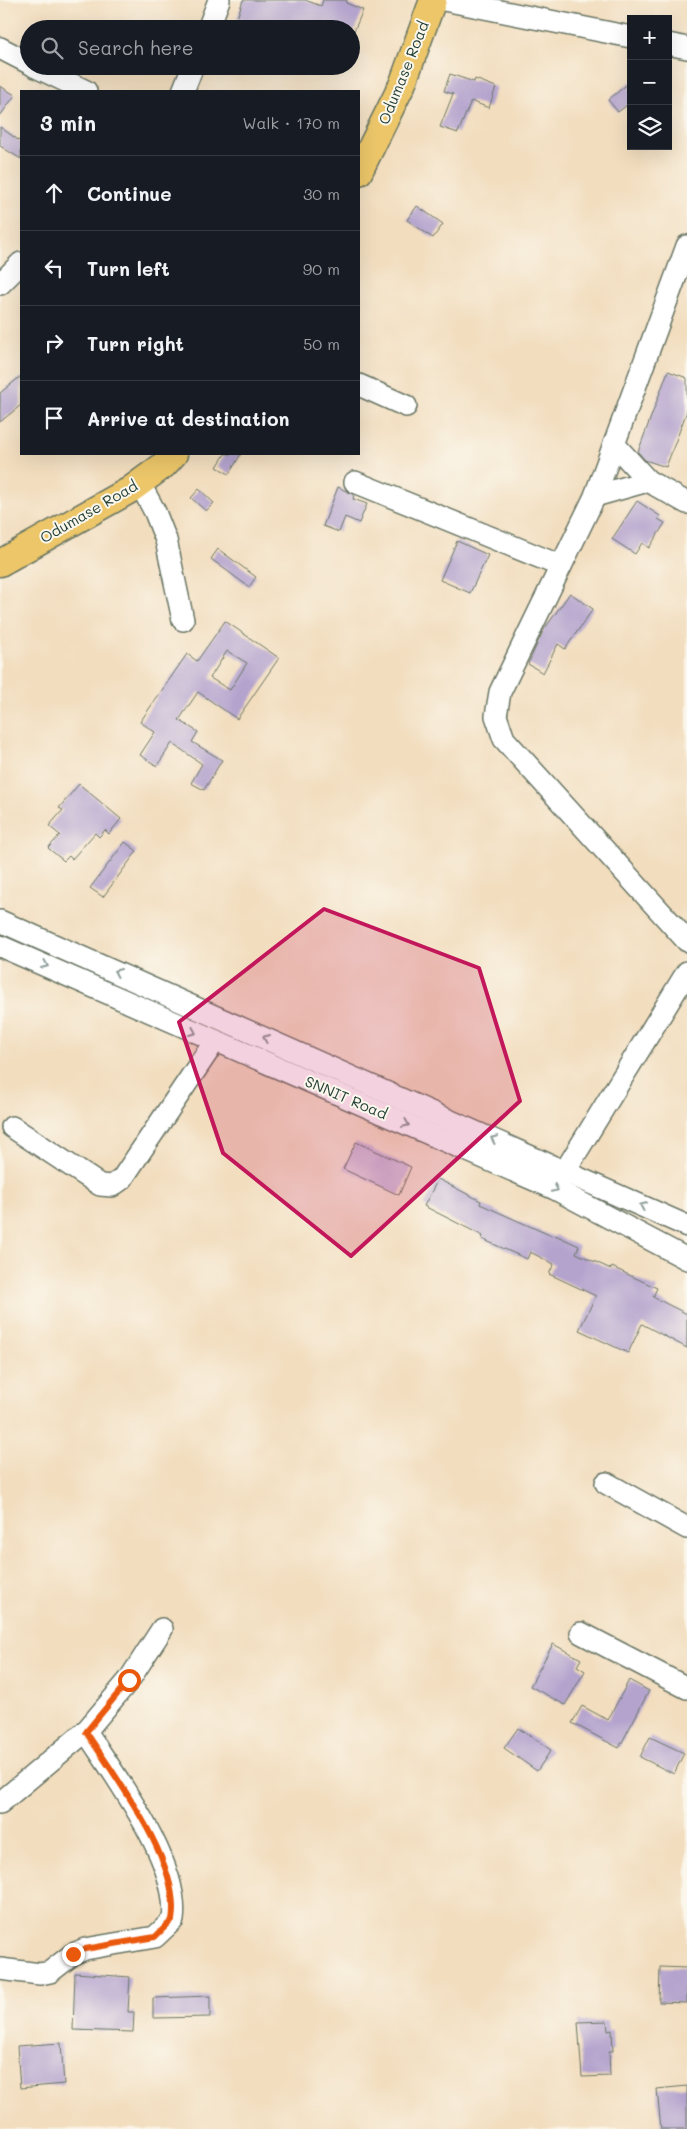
<!DOCTYPE html>
<html lang="en">
<head>
<meta charset="utf-8">
<style>
  :root { --surface:#171b24; --page:#20242c; --text:#f1f3f6; --muted:#9ea1a6; --line:#363941 }
  body { margin:0; font-family:Mali,sans-serif; background:var(--page); color:var(--text) }
  .controls { position:absolute; right:15px; top:15px; display:grid; overflow:hidden; border-radius:0px; box-shadow:0 5px 20px #0002 }
  .controls button { width:45px; height:45px; display:grid; place-items:center; padding:0; border:0; border-bottom:1px solid var(--line); background:var(--surface); color:var(--text); font:25px sans-serif }
  .stop { position:absolute; width:15px; height:15px; margin:-11px; border:4px solid #ea580c; border-radius:50%; background:#fff }
  .stop.end { background:#ea580c; border-color:#fff; box-shadow:0 1px 5px #0008 }
  .list { margin:0; padding:0; list-style:none }
  h2 { display:flex; justify-content:space-between; align-items:center; height:65px; margin:0; padding:0 20px; font-size:21px }
  h2 small { font-size:16px; font-weight:400; color:var(--muted) }
  .list li { display:grid; grid-template-columns:32px 1fr auto; gap:15px; align-items:center; box-sizing:border-box; height:75px; padding:0 20px; border-top:1px solid var(--line) }
  .list b { display:block; font-size:19px; white-space:nowrap }
  .list em { font-size:16px; font-style:normal; color:var(--muted) }
  .icon { flex:none; width:28px; height:28px; fill:none; stroke:currentColor; stroke-width:2; stroke-linecap:round; stroke-linejoin:round }
  .map { position:relative; flex:none; width:687px; height:2129px; overflow:hidden }
  .search { position:absolute; background:var(--surface); box-shadow:0 5px 20px #0002; left:20px; top:20px; width:340px; height:55px; display:flex; align-items:center; gap:12px; box-sizing:border-box; padding:0 18px; border-radius:28px; color:var(--muted); font-size:19px }
  .panel { position:absolute; background:var(--surface); box-shadow:0 5px 20px #0002; left:20px; top:90px; width:340px; height:365px; border-radius:0px }
  .map>svg:first-child { display:block }
  .building { fill:#b4a3cd; fill-rule:evenodd }
  .lines { fill:none; stroke-linecap:round; stroke-linejoin:round }
  .minor-casing { stroke:#697564; stroke-width:24 }
  .major-casing { stroke:#697564; stroke-width:29 }
  .minor { stroke:#fff; stroke-width:21 }
  .major { stroke:#ecc669; stroke-width:26 }
  .oneway { stroke:#8f9e9a }
  .route { stroke:#ea580c; stroke-width:6 }
  .marked { fill:#c2185b; fill-opacity:0.2; stroke:#c2185b; stroke-width:4; stroke-linejoin:round }
  .labels { text-anchor:middle; stroke-width:4; stroke-linejoin:round; paint-order:stroke }
  .street-label { font-size:15px; fill:#1f3d34; stroke:#fbf7ec }
</style>
</head>
<body>
<div class="map">
<svg width="687" height="2129" viewBox="0 0 687 2129">
  <rect width="100%" height="100%" fill="#fbf7ec"/>
  <filter id="ink" filterUnits="userSpaceOnUse"><feTurbulence type="fractalNoise" baseFrequency=".02" numOctaves="2"/><feDisplacementMap in="SourceGraphic" scale="10" xChannelSelector="R" yChannelSelector="G"/><feConvolveMatrix kernelMatrix="1 2 1 2 8 2 1 2 1" color-interpolation-filters="sRGB"/></filter>
  <filter id="wash" filterUnits="userSpaceOnUse"><feTurbulence type="fractalNoise" baseFrequency=".0096" numOctaves="4" result="noise"/><feDisplacementMap in="SourceGraphic" scale="20" xChannelSelector="R" yChannelSelector="G"/><feGaussianBlur stdDeviation="1.12" result="paint"/><feColorMatrix in="noise" values="0 0 0 0 0 0 0 0 0 0 0 0 0 0 0 0 0 1.4 0 .05"/><feComposite in="paint" operator="in"/></filter>
  <g filter="url(#wash)">
    <rect width="100%" height="100%" fill="#f2ddbe"/>
    <g id="blocks">
      <!-- building -->
      <g class="building">
        <path d="M243 0H305L321 6 323 0H347L346 3 363 10 354 31 351 29H269L237 18Z"/>
        <path d="M450 74 474 82 475 79 496 87 489 108 471 101 458 133 440 127 453 94 444 91Z"/>
        <path d="M631 81V102L618 112 608 100Z"/>
        <path d="M0 86 15 95 0 116Z"/>
        <path d="M0 127 21 142V159L0 146Z"/>
        <path d="M417 206 443 224 433 238 407 220Z"/>
        <path d="M668 371 687 378V411L666 467 645 460 638 452Z"/>
        <path d="M21 376V405L0 422V393Z"/>
        <path d="M225 454H241L229 474 217 467Z"/>
        <path d="M338 487 354 495 353 499 367 504 359 523 345 517 339 532 323 526Z"/>
        <path d="M199 489 214 503 206 511 191 498Z"/>
        <path d="M637 501 660 516 658 519 665 523 649 548 642 543 635 554 612 539Z"/>
        <path d="M457 541 488 555 470 593 440 580Z"/>
        <path d="M218 549 256 577 249 587 211 559Z"/>
        <path d="M570 593 593 609 565 649 558 644 543 673 528 664 543 631Z"/>
        <path d="M225 621 279 658 237 719 198 692 179 720 198 732 192 742 222 760 204 790 191 783 202 764 172 743 157 766 140 755 155 732 140 722 187 654 197 661ZM227 651 247 663 230 690 210 678Z"/>
        <path d="M79 784 121 819 109 834 105 830 99 837 95 833 72 859 69 856 64 861 48 848 60 835 49 826 63 810 59 808Z"/>
        <path d="M125 842 137 851 103 897 90 888Z"/>
        <path d="M356 1142 411 1167 399 1195 343 1169Z"/>
        <path d="M438 1179 481 1201 480 1204 554 1237 555 1235 579 1246 576 1253 611 1269 612 1267 657 1288 653 1297 687 1314V1348L642 1324 628 1353 579 1330 596 1296 549 1274 554 1264 530 1252 527 1259 482 1239 483 1236 424 1206Z"/>
        <path d="M553 1644 581 1659 577 1666 585 1671 565 1705 530 1686Z"/>
        <path d="M629 1680 649 1691 619 1748 572 1723 582 1706 608 1720Z"/>
        <path d="M518 1728 551 1750 537 1771 504 1748Z"/>
        <path d="M650 1737 684 1753 674 1774 640 1757Z"/>
        <path d="M660 1967 687 1968V2003L659 2002Z"/>
        <path d="M75 1973 130 1977 128 2012H134L133 2032 73 2030Z"/>
        <path d="M210 1996V2017L153 2018V1998Z"/>
        <path d="M607 2021 608 2031 612 2030 613 2051H609L610 2076 582 2077 578 2022Z"/>
        <path d="M61 2043 64 2084 20 2088 17 2046Z"/>
        <path d="M687 2086V2129H661L657 2089Z"/>
      </g>
    </g>
  </g>
  <g filter="url(#ink)">
    <use href="#blocks" fill-opacity="0" stroke="#697564" stroke-width="1"/>
    <g class="lines">
      <defs>
        <g id="minor">
          <path d="M444 0 631 37"/>
          <path d="M208 29 219 0"/>
          <path d="M668 44 687 48"/>
          <path d="M0 48 29 63"/>
          <path d="M34 66 86 91"/>
          <path d="M183 91 193 66"/>
          <path d="M687 246 595 496 500 692 496 716 504 739 687 941"/>
          <path d="M0 284 21 263"/>
          <path d="M359 385 406 406"/>
          <path d="M614 444 648 481 687 503"/>
          <path d="M355 482 561 566"/>
          <path d="M140 484 155 512 166 540 183 620"/>
          <path d="M595 496 648 481"/>
          <path d="M0 921 687 1226"/>
          <path d="M0 946 555 1189 687 1259"/>
          <path d="M12 1127 100 1185 112 1186 122 1179 215 1041"/>
          <path d="M565 1171 687 972"/>
          <path d="M606 1483 687 1528"/>
          <path d="M581 1633 687 1688"/>
          <path d="M0 1803 86 1731 129 1680 162 1629"/>
          <path d="M0 1969 40 1974 50 1972 73 1954 85 1949 155 1937 173 1920C181 1864 116 1778 86 1731"/>
        </g>
        <g id="major">
          <path d="M359 172 402 85 433 0"/>
          <path d="M0 563 130 490 164 465 174 454"/>
        </g>
      </defs>
      <!-- minor casing -->
      <use href="#minor" class="minor-casing"/>
      <!-- major casing -->
      <use href="#major" class="major-casing"/>
      <!-- minor -->
      <use href="#minor" class="minor"/>
      <!-- major -->
      <use href="#major" class="major"/>
    </g>
    <!-- one-way arrows -->
    <defs><path id="oneway-chevron" d="M-2-3.5L2.5 0L-2 3.5" fill="none" stroke-width="1.6" stroke-linecap="round" stroke-linejoin="round" transform="scale(1.25)"/></defs>
    <g class="oneway">
      <use href="#oneway-chevron" transform="translate(45 965) rotate(24)"/>
      <use href="#oneway-chevron" transform="translate(117 972) rotate(-156)"/>
      <use href="#oneway-chevron" transform="translate(193 1032) rotate(24)"/>
      <use href="#oneway-chevron" transform="translate(266 1038) rotate(-156)"/>
      <use href="#oneway-chevron" transform="translate(406 1124) rotate(23)"/>
      <use href="#oneway-chevron" transform="translate(494 1139) rotate(-156)"/>
      <use href="#oneway-chevron" transform="translate(555 1189) rotate(26)"/>
      <use href="#oneway-chevron" transform="translate(643 1206) rotate(-156)"/>
    </g>
  </g>
  <g class="lines" filter="url(#ink)">
    <!-- route -->
    <path class="route" d="M73 1954 85 1949 155 1937 172 1920C182 1864 116 1778 86 1732L129 1680"/>
  </g>
  <!-- marked area -->
  <path class="marked" d="M324 909 479 968 520 1101 351 1256 223 1153 179 1022Z"/>
  <g class="labels">
    <!-- street labels -->
    <g class="street-label">
      <text transform="translate(404 73) rotate(-68)" y="5">Odumase Road</text>
      <text transform="translate(89 512) rotate(-30)" y="5">Odumase Road</text>
      <text transform="translate(346 1098) rotate(23)" y="5">SNNIT Road</text>
    </g>
  </g>
</svg>
<div class="controls">
<button>+</button>
<button>−</button>
<button><svg class="icon" aria-label="layers" viewBox="0 0 24 24"><path d="M12 4l9 5-9 5-9-5zM3 14l9 5 9-5"/></svg></button>
</div>
<div class="stop" style="left:129px;top:1680px"></div>
<div class="stop end" style="left:73px;top:1954px"></div>
<div class="search"><svg class="icon" aria-label="search" viewBox="0 0 24 24"><circle cx="10" cy="10" r="6"/><path d="M15 15l6 6"/></svg>Search here</div>
<section class="panel">
<h2>3 min<small>Walk · 170 m</small></h2>
<ul class="list">
<li><svg class="icon" aria-label="ahead" viewBox="0 0 24 24"><path d="M12 20V5M6 11l6-6 6 6"/></svg><div><b>Continue</b></div><em>30 m</em></li>
<li><svg class="icon" aria-label="left" viewBox="0 0 24 24"><path d="M17 20v-9H6M10 6l-5 5 5 5"/></svg><div><b>Turn left</b></div><em>90 m</em></li>
<li><svg class="icon" aria-label="right" viewBox="0 0 24 24"><path d="M7 20v-9h11M14 6l5 5-5 5"/></svg><div><b>Turn right</b></div><em>50 m</em></li>
<li><svg class="icon" aria-label="arrive" viewBox="0 0 24 24"><path d="M6 21V4h12l-3 4 3 4H6"/></svg><div><b>Arrive at destination</b></div></li>
</ul>
</section>
</div>
</body>
</html>
